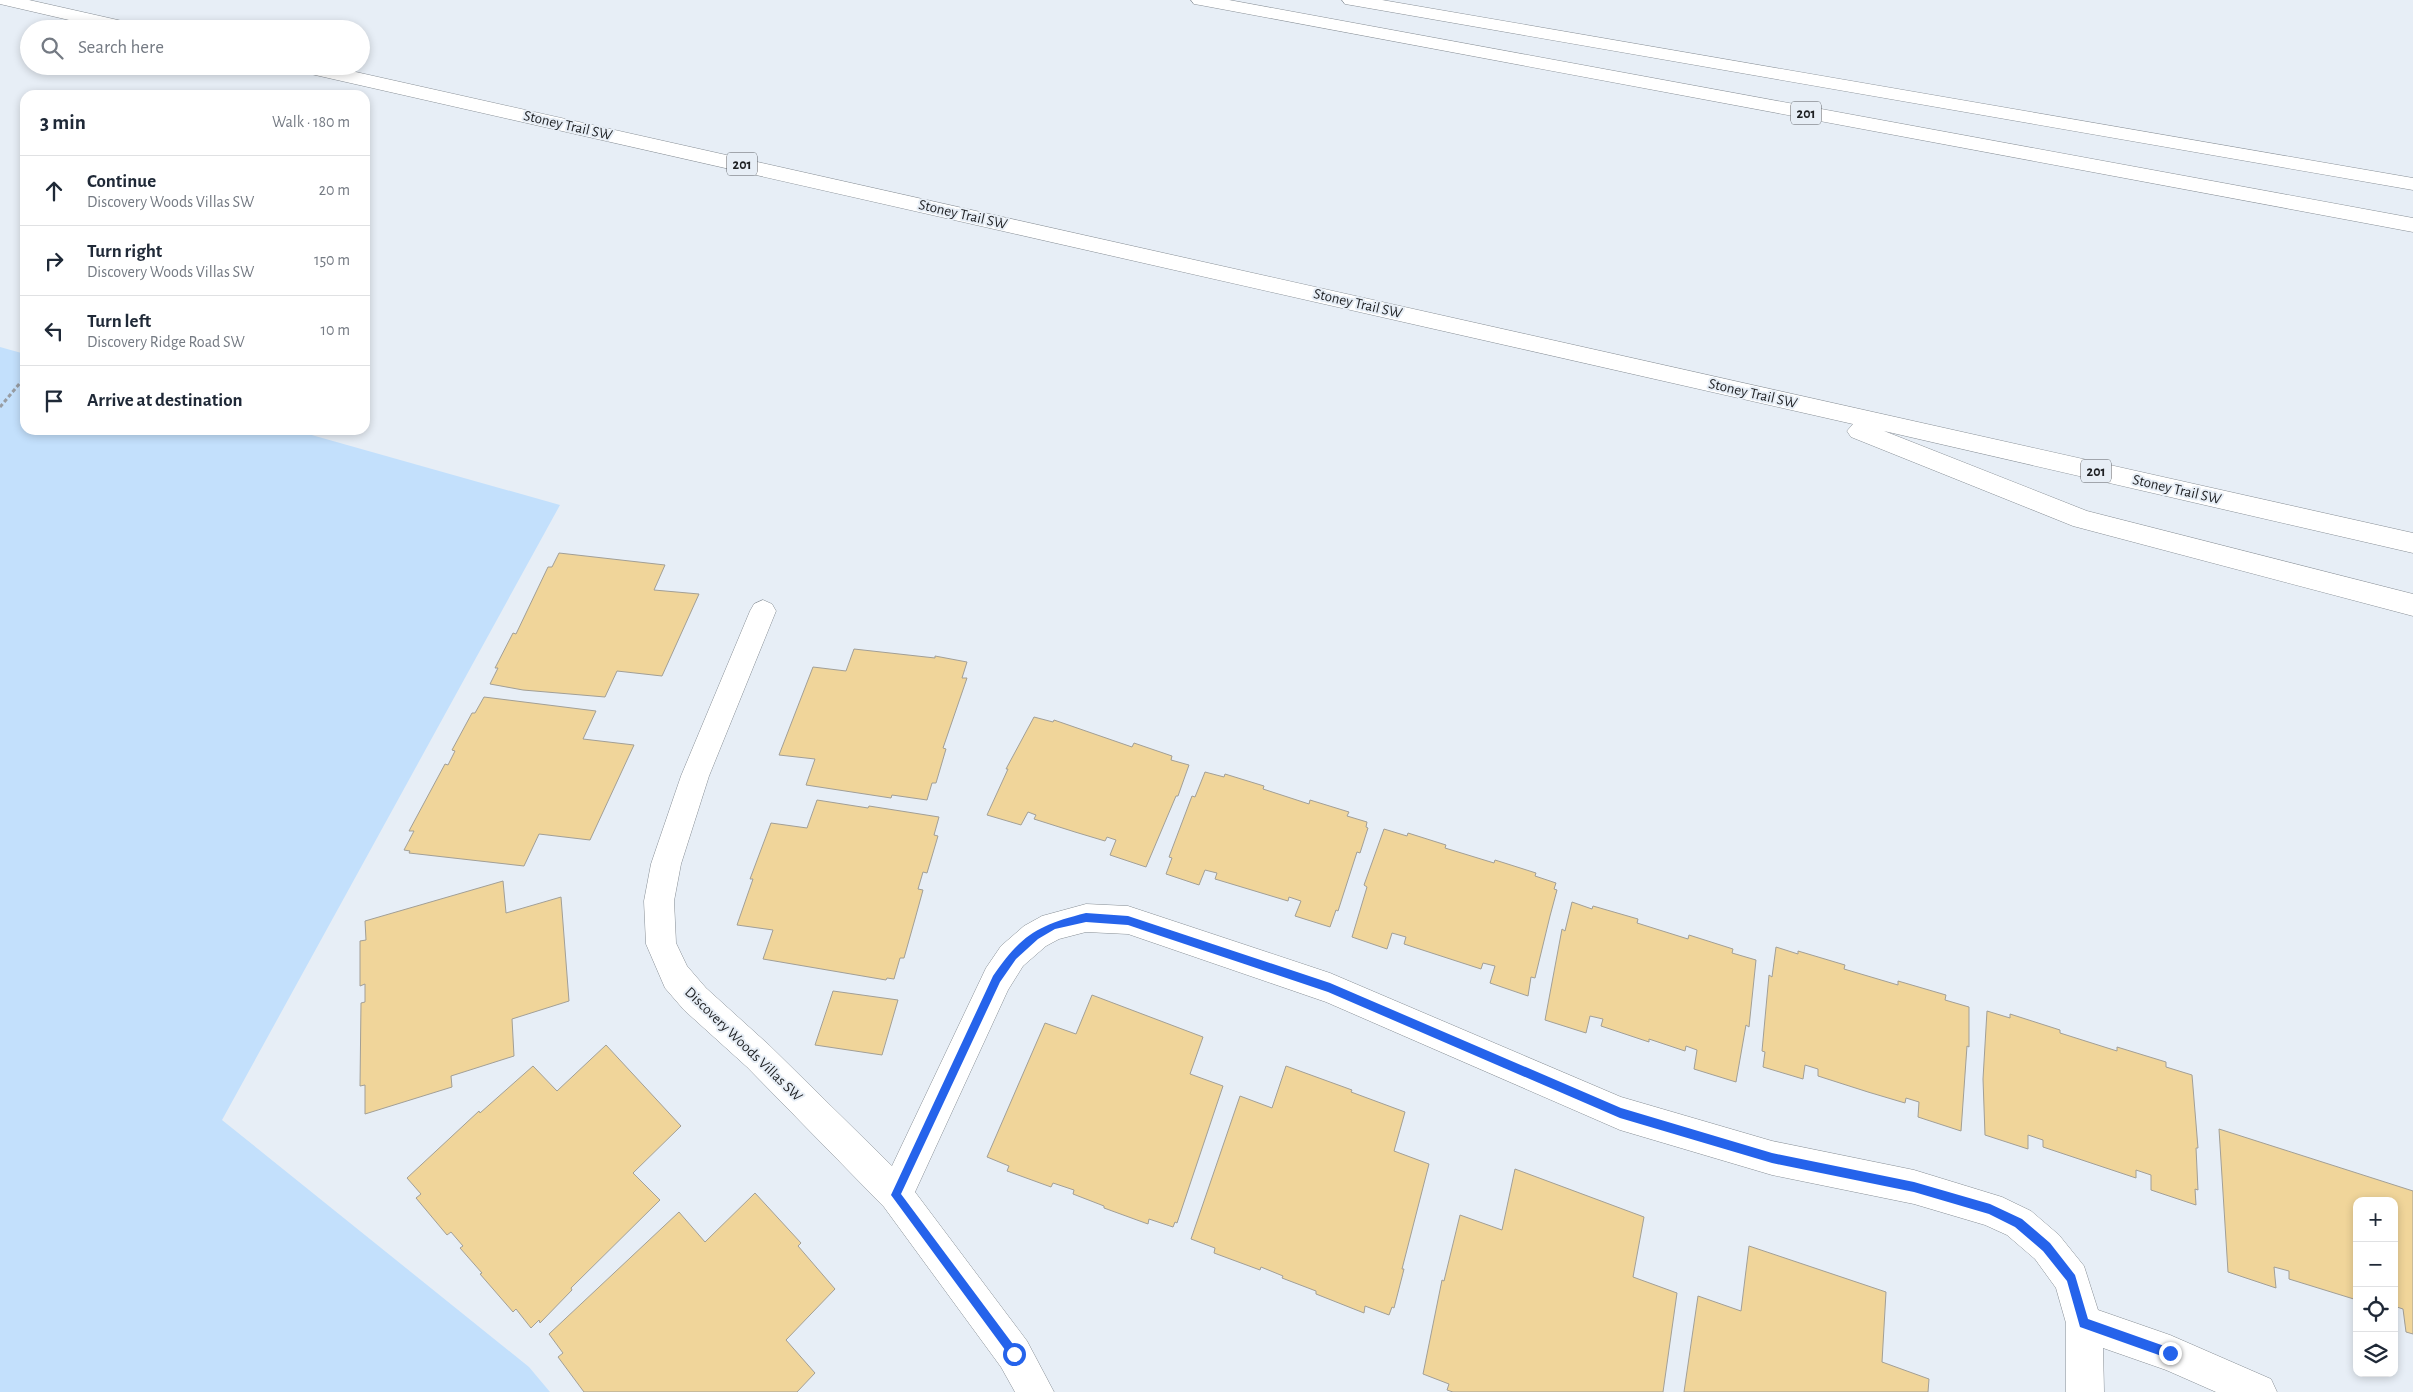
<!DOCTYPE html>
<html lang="en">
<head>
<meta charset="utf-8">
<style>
  :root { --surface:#fff; --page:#f2f2f3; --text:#1f2937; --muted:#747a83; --line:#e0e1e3 }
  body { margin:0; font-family:"Alegreya Sans",sans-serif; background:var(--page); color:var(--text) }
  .controls { position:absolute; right:15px; bottom:15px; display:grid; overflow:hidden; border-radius:10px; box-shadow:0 2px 8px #0003 }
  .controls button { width:45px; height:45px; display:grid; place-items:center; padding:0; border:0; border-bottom:1px solid var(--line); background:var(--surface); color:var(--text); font:25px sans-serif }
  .stop { position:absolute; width:15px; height:15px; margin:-11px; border:4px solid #2563eb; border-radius:50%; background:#fff }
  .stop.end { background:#2563eb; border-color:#fff; box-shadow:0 1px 5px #0008 }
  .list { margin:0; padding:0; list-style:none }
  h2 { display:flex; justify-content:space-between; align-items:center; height:65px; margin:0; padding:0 20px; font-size:21px }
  h2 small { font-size:16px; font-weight:400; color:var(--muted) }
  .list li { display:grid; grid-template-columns:32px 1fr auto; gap:15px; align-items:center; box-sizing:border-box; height:70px; padding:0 20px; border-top:1px solid var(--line) }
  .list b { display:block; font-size:19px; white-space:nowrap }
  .list p { margin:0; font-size:16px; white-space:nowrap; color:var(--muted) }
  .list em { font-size:16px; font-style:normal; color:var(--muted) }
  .icon { flex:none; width:28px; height:28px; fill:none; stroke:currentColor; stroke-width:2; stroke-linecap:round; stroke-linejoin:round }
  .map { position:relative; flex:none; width:2413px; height:1392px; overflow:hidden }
  .search { position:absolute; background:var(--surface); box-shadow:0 2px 8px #0003; left:20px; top:20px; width:350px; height:55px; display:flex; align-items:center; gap:12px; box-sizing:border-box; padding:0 18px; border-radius:28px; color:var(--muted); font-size:19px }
  .panel { position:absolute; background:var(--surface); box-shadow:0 2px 8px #0003; left:20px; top:90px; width:350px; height:345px; border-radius:15px }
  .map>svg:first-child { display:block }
  .green { fill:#c3e0fc }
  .building { fill:#f0d59a; stroke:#a29f96 }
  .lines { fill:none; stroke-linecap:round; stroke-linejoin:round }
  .minor-casing { stroke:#878e95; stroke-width:1 }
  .highway-casing { stroke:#878e95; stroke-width:1 }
  .path { stroke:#989da3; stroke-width:3; stroke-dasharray:4 2.5; stroke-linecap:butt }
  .minor { fill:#fff; fill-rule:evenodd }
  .highway { fill:#fff; fill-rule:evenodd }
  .route { fill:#2563eb }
  .labels { text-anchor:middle; stroke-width:4; stroke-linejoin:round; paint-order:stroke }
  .shield { fill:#e7eef6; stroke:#5a5d62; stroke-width:1 }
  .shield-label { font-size:14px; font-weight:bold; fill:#1d1f22 }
  .street-label { font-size:15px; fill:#1d1f22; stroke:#e7eef6 }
</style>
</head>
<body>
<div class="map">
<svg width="2413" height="1392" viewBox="0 0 2413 1392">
  <rect width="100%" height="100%" fill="#e7eef6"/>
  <!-- green -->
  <path class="green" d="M0 347 25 354V430H294L560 505 222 1120 529 1367 550 1392H0Z"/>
  <!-- building -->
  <g class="building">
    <path d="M559 553 665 565 654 590 699 594 662 676 617 671 605 697 523 690 490 684 498 668H495L513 633 516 634 548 567H552Z"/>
    <path d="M854 649 935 658V656L967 662 962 678H967L943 748 946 749 936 783H932L927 800 892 795 891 798 806 785 815 759 779 755 813 667 846 671Z"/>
    <path d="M484 697 596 711 583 739 634 745 590 840 539 834 524 866 409 853 410 851 404 850 414 831H409L445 764 448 765 455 751 452 750 472 713H475Z"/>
    <path d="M1034 717 1053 722 1054 720 1132 747 1134 743 1172 756 1171 760 1189 765 1178 796H1176L1146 867 1110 855 1116 840 1107 837 1105 841 1075 832 1034 819 1036 815 1028 812 1021 825 987 815 1008 769H1006Z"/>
    <path d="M1205 772 1224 777 1225 774 1264 786 1263 789 1309 804 1310 800 1349 812 1347 816 1367 822 1366 827 1368 828 1360 853 1357 852 1338 911 1336 910 1330 927 1295 916 1301 901 1289 897 1288 901 1215 879 1217 873 1205 870 1199 885 1166 874 1172 858 1169 857 1192 796 1195 797Z"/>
    <path d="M817 800 868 808 869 806 939 817 934 835 938 836 927 873 923 872 918 889 923 890 915 919 904 958H900L894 979 887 978 886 980 763 959 773 930 737 925 753 879H750L771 823 807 828Z"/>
    <path d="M1384 829 1407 836 1408 833 1446 845 1445 848 1494 863 1495 860 1536 873 1535 876 1556 883 1554 889 1557 890 1550 916 1535 978 1531 977 1528 996 1490 983 1495 966 1483 963 1481 969 1404 944 1406 937 1392 933 1387 949 1352 937 1367 887 1364 885Z"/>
    <path d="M503 881 506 913 561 897 569 1001 512 1019 514 1056 451 1076 452 1087 365 1114V1085L360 1086 361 1003 365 1002V984L360 986V941L366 940 365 921Z"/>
    <path d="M1572 902 1592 909 1593 906 1638 919 1637 923 1688 939 1689 935 1733 949 1732 953 1756 960 1749 1027 1746 1025 1736 1082 1694 1069 1697 1050 1686 1046 1685 1051 1649 1039V1042L1601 1026 1603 1019 1590 1016 1586 1033 1545 1020 1562 929 1565 931Z"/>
    <path d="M1776 947 1798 954V951L1845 965 1844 969 1898 985V981L1946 995 1945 1000 1969 1007V1047L1967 1046 1961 1131 1918 1117 1919 1102 1906 1098 1905 1103 1868 1092 1818 1076V1069L1805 1065 1803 1079 1763 1067 1765 1052 1762 1051 1769 975 1772 977Z"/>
    <path d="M833 991 898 1000 882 1055 815 1045Z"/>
    <path d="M1092 995 1203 1037 1190 1074 1223 1086 1177 1223 1175 1222 1173 1227 1149 1219 1148 1224 1104 1208V1206L1073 1194 1074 1190 1053 1183 1051 1187 1007 1171 1009 1166 987 1157 1045 1023 1076 1034Z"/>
    <path d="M1987 1011 2010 1018V1014L2060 1030V1033L2117 1051V1047L2166 1062V1067L2192 1075 2198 1148H2196L2198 1190 2195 1189 2196 1205 2151 1190V1175L2136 1170V1178L2043 1147V1140L2028 1135V1149L1985 1135 1983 1079Z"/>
    <path d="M606 1045 681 1126 633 1173 660 1200 571 1288 572 1290 540 1323 539 1320 531 1328 516 1309 513 1312 480 1274 482 1273 460 1248 463 1246 451 1232 447 1235 416 1198 421 1194 407 1178 479 1111 480 1113 533 1066 557 1091Z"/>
    <path d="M1286 1066 1352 1090 1351 1092 1405 1112 1394 1151 1429 1164 1402 1269H1404L1394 1308 1392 1307 1389 1315 1365 1306 1364 1313 1316 1294V1291L1282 1278 1283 1276 1261 1267 1260 1270 1214 1253 1215 1248 1191 1239 1240 1096 1272 1108Z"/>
    <path d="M2219 1129 2413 1191V1334L2406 1332 2403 1309 2394 1306V1201H2357V1300L2289 1279V1271L2274 1267 2276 1288 2228 1272Z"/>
    <path d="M1515 1169 1644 1217 1633 1277 1677 1293 1663 1392H1453L1447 1390 1449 1384 1423 1374 1442 1280 1444 1281 1460 1215 1502 1230Z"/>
    <path d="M755 1193 801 1243 798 1246 835 1289 786 1340 815 1373 797 1392H584L558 1357 563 1353 549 1334 679 1212 705 1242Z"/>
    <path d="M1749 1246 1886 1292 1882 1362 1929 1379 1928 1392H1684L1698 1296 1741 1311Z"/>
  </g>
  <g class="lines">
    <defs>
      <path id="minor" d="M763 600 772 604 776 611 709 776 681 864 674 901 676 943 687 966 706 988 769 1045 892 1166 986 968 1001 946 1024 926 1042 916 1086 904 1128 906 1330 973 1621 1097 1772 1141 1914 1170 2002 1197 2031 1211 2059 1235 2084 1266 2098 1310 2170 1335 2271 1379 2277 1392H2216L2166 1370 2103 1348 2104 1392H2066V1323L2056 1288 2035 1259 2007 1235 1985 1225 1914 1204 1772 1175 1620 1130 1326 1002 1128 934 1086 932 1059 939 1046 946 1023 966 1008 990 915 1192 1027 1341 1054 1392H1015L1001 1367 884 1207 747 1067 684 1010 665 988 646 944 644 901 651 864 681 776 750 611 754 604Z"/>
      <g id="highway">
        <path d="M0 0H29L140 25 143 29H108L0 4Z"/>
        <path d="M1191 0H1229L2413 218V232L1200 5 1194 4Z"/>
        <path d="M1342 0H1382L2413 178V190L1351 5 1345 4Z"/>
        <path d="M293 66H329L2413 533V553L1884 431 2087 511 2413 594V616L2073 526 1851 437 1847 431 1853 424 302 72 295 70Z"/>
      </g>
    </defs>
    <!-- minor casing -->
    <use href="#minor" class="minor-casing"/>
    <!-- highway casing -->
    <use href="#highway" class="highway-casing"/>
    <!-- path -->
    <path class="path" d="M0 407 25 377"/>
    <!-- minor -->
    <use href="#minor" class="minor"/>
    <!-- highway -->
    <use href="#highway" class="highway"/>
  </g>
  <!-- route -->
  <path class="route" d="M1086 913 1128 916 1330 983 1621 1108 1772 1153 1914 1182 1990 1204 2022 1219 2050 1243 2075 1275 2088 1319 2170 1348 2176 1353 2170 1359 2080 1327 2067 1281 2043 1251 2015 1227 1989 1214 1914 1192 1772 1163 1620 1118 1328 992 1128 925 1086 922 1055 929 1038 939 1016 959 1000 982 901 1194 1018 1351V1358L1014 1360 1011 1358 891 1195 993 976C1021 935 1038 925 1086 913Z"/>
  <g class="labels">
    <!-- shield labels -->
    <g class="shield">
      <rect x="1791" y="101.5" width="30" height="23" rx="4"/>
      <rect x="727" y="152.5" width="30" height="23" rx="4"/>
      <rect x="2081" y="459.5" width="30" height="23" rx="4"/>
    </g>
    <g class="shield-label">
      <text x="1806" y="118">201</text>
      <text x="742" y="169">201</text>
      <text x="2096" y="476">201</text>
    </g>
    <!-- street labels -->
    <g class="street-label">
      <text transform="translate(568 125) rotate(13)" y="5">Stoney Trail SW</text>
      <text transform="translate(963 214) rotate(13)" y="5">Stoney Trail SW</text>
      <text transform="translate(1358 303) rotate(13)" y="5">Stoney Trail SW</text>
      <text transform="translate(1753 393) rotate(13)" y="5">Stoney Trail SW</text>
      <text transform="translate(2177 489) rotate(13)" y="5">Stoney Trail SW</text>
      <text transform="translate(744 1044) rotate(44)" y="5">Discovery Woods Villas SW</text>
    </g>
  </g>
</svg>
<div class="controls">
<button>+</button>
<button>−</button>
<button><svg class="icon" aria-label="locate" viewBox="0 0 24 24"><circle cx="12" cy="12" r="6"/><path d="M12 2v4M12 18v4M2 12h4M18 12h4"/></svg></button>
<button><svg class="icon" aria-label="layers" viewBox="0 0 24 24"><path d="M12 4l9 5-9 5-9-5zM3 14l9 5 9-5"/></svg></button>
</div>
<div class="stop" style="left:1014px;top:1354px"></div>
<div class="stop end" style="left:2170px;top:1353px"></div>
<div class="search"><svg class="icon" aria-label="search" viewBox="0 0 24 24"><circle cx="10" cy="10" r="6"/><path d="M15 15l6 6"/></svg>Search here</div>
<section class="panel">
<h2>3 min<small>Walk · 180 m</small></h2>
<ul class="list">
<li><svg class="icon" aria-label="ahead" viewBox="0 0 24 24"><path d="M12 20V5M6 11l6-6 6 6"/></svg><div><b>Continue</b><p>Discovery Woods Villas SW</p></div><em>20 m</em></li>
<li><svg class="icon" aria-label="right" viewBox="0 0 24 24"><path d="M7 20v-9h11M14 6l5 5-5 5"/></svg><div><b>Turn right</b><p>Discovery Woods Villas SW</p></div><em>150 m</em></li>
<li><svg class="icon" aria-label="left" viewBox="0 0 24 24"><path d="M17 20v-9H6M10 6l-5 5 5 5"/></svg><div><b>Turn left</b><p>Discovery Ridge Road SW</p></div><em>10 m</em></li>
<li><svg class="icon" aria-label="arrive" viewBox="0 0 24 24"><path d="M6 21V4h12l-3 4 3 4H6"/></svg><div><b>Arrive at destination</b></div></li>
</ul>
</section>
</div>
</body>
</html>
